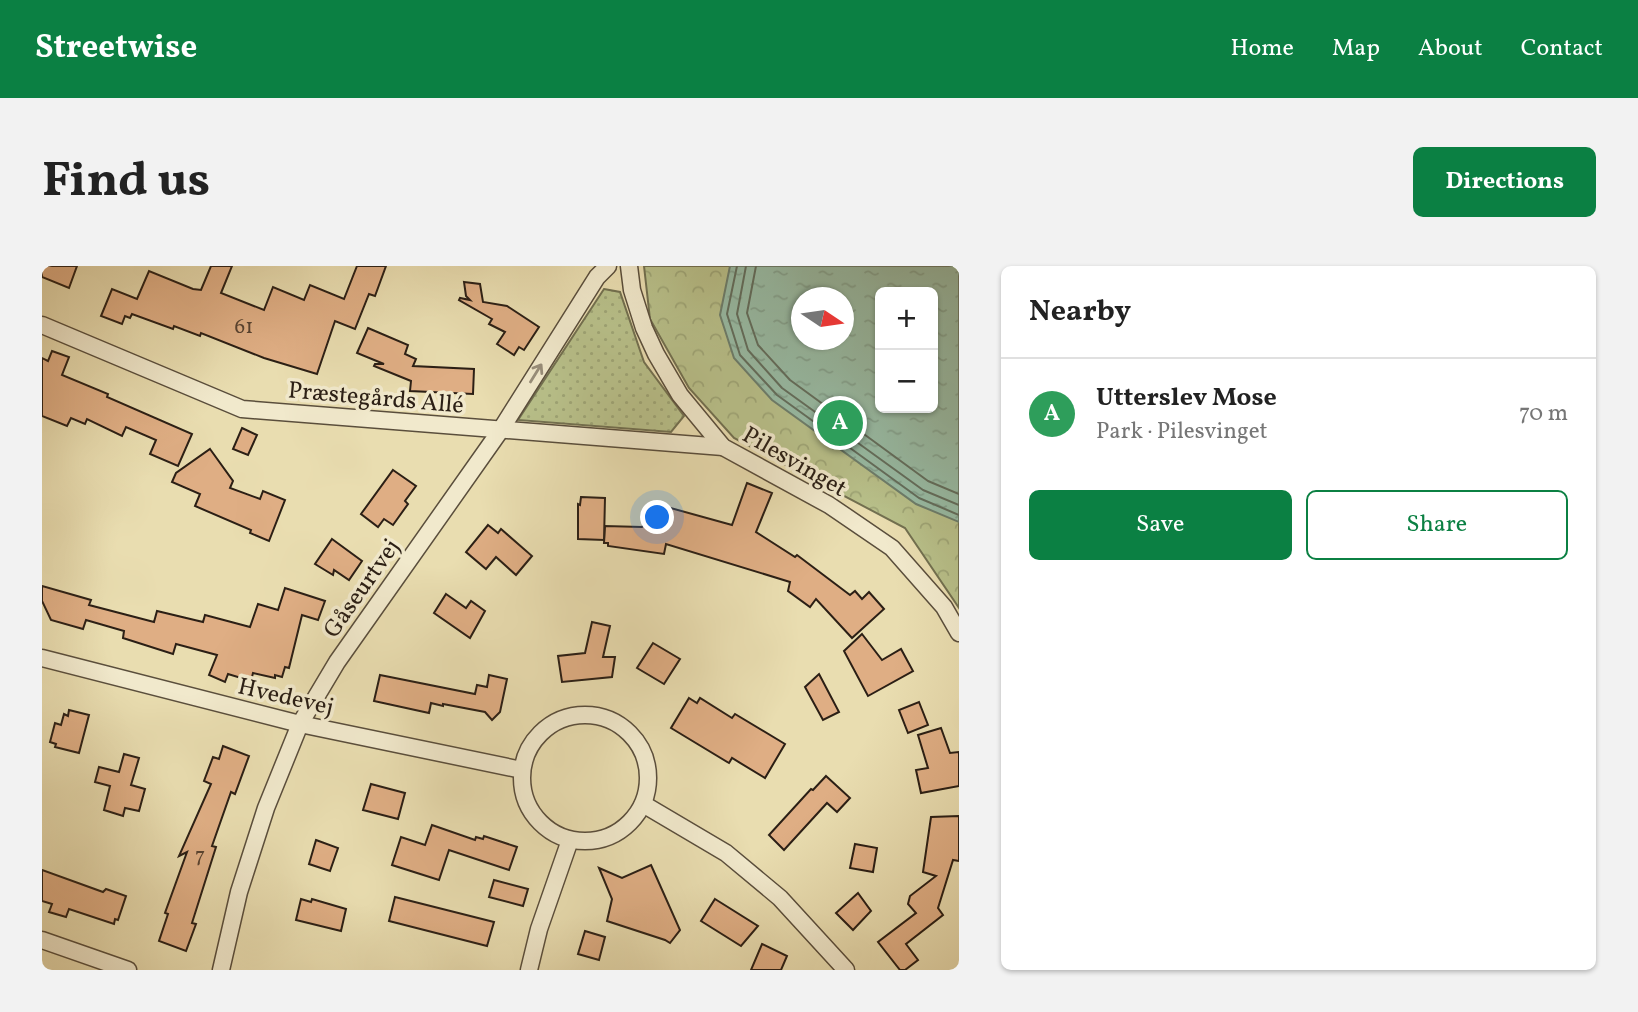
<!DOCTYPE html>
<html lang="en">
<head>
<meta charset="utf-8">
<style>
  :root { --surface:#fff; --page:#f2f2f2; --text:#222; --muted:#767676; --line:#e0e0e0; --accent:#0b8043 }
  body { margin:0; font-family:Vollkorn,serif; background:var(--page); color:var(--text) }
  .controls { position:absolute; right:21px; top:21px; display:grid; overflow:hidden; border-radius:10px; box-shadow:0 2px 5px #0004 }
  .controls button { width:63px; height:63px; display:grid; place-items:center; padding:0; border:0; border-bottom:2px solid var(--line); background:var(--surface); color:var(--text); font:35px sans-serif }
  .compass { position:absolute; left:749px; top:21px; width:63px; height:63px; border-radius:50%; background:var(--surface); box-shadow:0 2px 5px #0004; rotate:103deg }
  .you { position:absolute; left:616px; top:252px; width:24px; height:24px; margin:-18px; border:5px solid #fff; border-radius:50%; background:#1a73e8; box-shadow:0 0 0 10px #1a73e833 }
  .badge { display:grid; place-items:center; width:46px; height:46px; border-radius:50%; background:var(--accent); color:#fff; font-size:23px; font-weight:700 }
  .pin { position:absolute; translate:-50% -50%; border:4px solid #fff; box-shadow:0 2px 7px #0006 }
  .list { margin:0; padding:0; list-style:none }
  h2 { display:flex; justify-content:space-between; align-items:center; height:91px; margin:0; padding:0 28px; font-size:30px }
  h2 small { font-size:23px; font-weight:400; color:var(--muted) }
  .list li { display:grid; grid-template-columns:46px 1fr auto; gap:21px; align-items:center; box-sizing:border-box; height:112px; padding:0 28px; border-top:2px solid var(--line) }
  .list b { display:block; font-size:26px; white-space:nowrap }
  .list p { margin:0; font-size:23px; white-space:nowrap; color:var(--muted) }
  .list em { font-size:23px; font-style:normal; color:var(--muted) }
  .actions { display:flex; gap:14px; padding:21px 28px }
  .actions a { flex:1; padding:16px 0; border:2px solid var(--accent); border-radius:10px; text-align:center; font-size:24px; color:var(--accent) }
  .actions .main { background:var(--accent); color:#fff }
  .map { position:relative; flex:none; width:917px; height:704px; overflow:hidden; border-radius:10px }
  header { display:flex; align-items:center; gap:42px; box-sizing:border-box; height:98px; padding:0 35px; background:var(--accent); color:#fff }
  header strong { font-size:33px }
  nav { display:flex; gap:38px; margin-inline-start:auto; font-size:24px }
  .intro { display:flex; align-items:center; justify-content:space-between; box-sizing:border-box; height:168px; padding:0 42px }
  h1 { margin:0; font-size:49px }
  .button { padding:18px 32px; border-radius:10px; background:var(--accent); color:#fff; font-size:24px; font-weight:700 }
  main { display:flex; gap:42px; padding:0 42px }
  aside { flex:1; background:var(--surface); border-radius:10px; box-shadow:0 2px 5px #0004 }
  .map>svg:first-child { display:block }
  .grass { fill:url(#grass-dots); stroke:#727050; stroke-width:2 }
  .park { fill:url(#park-crowns); stroke:#727050; stroke-width:2; fill-rule:evenodd }
  .water { fill:url(#water-ripples); stroke:#6c7e6d; stroke-width:2; fill-rule:evenodd }
  .lines { fill:none; stroke-linecap:round; stroke-linejoin:round }
  .shore { stroke:#626e5e; stroke-width:2 }
  .building { fill:#dfae84; stroke:#2b1f15; stroke-width:2 }
  .street-casing { stroke:#5a4e3c; stroke-width:19 }
  .street { stroke:#f1e9cc; stroke-width:16 }
  .oneway { stroke:#988e7a }
  .labels { text-anchor:middle; stroke-width:7; stroke-linejoin:round; paint-order:stroke }
  .number-label { font-size:21px; fill:#584331 }
  .street-label { font-size:24px; fill:#2b1f15; stroke:#f1e9cc }
</style>
</head>
<body>
<header>
<strong>Streetwise</strong>
<nav><a>Home</a><a>Map</a><a>About</a><a>Contact</a></nav>
</header>
<div class="intro"><h1>Find us</h1><a class="button">Directions</a></div>
<main>
<div class="map">
<svg width="917" height="704" viewBox="0 0 917 704">
  <defs>
    <pattern id="grass-dots" width="8" height="8" patternUnits="userSpaceOnUse" patternTransform="scale(1.75)"><rect width="8" height="8" fill="#b8c08a"/><path d="M2 2h.1M6 6h.1" fill="none" stroke="#9ea576" stroke-width="1.8" stroke-linecap="round"/></pattern>
    <pattern id="park-crowns" width="20" height="18" patternUnits="userSpaceOnUse" patternTransform="scale(1.75)"><rect width="20" height="18" fill="#b8c08a"/><path d="M2 6a3 3 0 1 1 6 0M12 15a3 3 0 1 1 6 0" fill="none" stroke="#9ea576"/></pattern>
    <pattern id="water-ripples" width="26" height="14" patternUnits="userSpaceOnUse" patternTransform="scale(1.75)"><rect width="26" height="14" fill="#98bda7"/><path d="M2 4q2-2 4 0t4 0M15 11q2-2 4 0t4 0" fill="none" stroke="#83a28f"/></pattern>
  </defs>
  <rect width="100%" height="100%" fill="#e9ddb0"/>
  <filter id="stains"><feTurbulence type="fractalNoise" baseFrequency=".00286" numOctaves="4"/><feColorMatrix values="0 0 0 0 .2 0 0 0 0 .09 0 0 0 0 .02 0 0 0 .5 -.17"/></filter>
  <radialGradient id="worn" r=".72"><stop offset=".6" stop-color="#630" stop-opacity="0"/><stop offset="1" stop-color="#630" stop-opacity=".3"/></radialGradient>
  <!-- grass -->
  <path class="grass" d="M562 23 578 26 602 96 642 150 629 166 476 154Z"/>
  <!-- park -->
  <path class="park" d="M602 0H917V342L863 262 692 172 647 122 608 53ZM838 26H891V142H838ZM760 32H802V74H760Z"/>
  <!-- water -->
  <path class="water" d="M688 0H917V256L874 238 730 134 692 92 678 49ZM838 26H891V142H838ZM760 32H802V74H760Z"/>
  <g class="lines">
    <!-- shore -->
    <g class="shore">
      <path d="M695 0 685 48 698 89 735 129 877 232 917 249"/>
      <path d="M704 0 695 48 706 84 740 122 881 224 917 239"/>
      <path d="M714 0 705 47 716 79 748 114 886 215 917 228"/>
    </g>
  </g>
  <!-- building -->
  <g class="building">
    <path d="M0 0H35L27 22 0 11Z"/>
    <path d="M169 0H190L179 27 222 44 231 21 262 34 268 19 302 33 315 0H344L333 30 327 28 313 63 293 55 275 108 222 92 159 67 158 70 132 60 131 63 90 48 88 52 83 50 80 58 59 50 70 23 95 33 107 5 151 23 159 24Z"/>
    <path d="M422 16 438 18 441 36 465 40 497 61 482 84 477 81 472 89 455 78 463 66 447 58 450 53 417 34 418 32 428 34 424 30Z"/>
    <path d="M326 62 366 79 363 88 374 93 371 100 432 103 431 128 368 125 369 115 332 100 333 98H342L315 87Z"/>
    <path d="M10 85 27 91 20 109 66 128 65 131 150 168 136 200 108 188 114 174 84 161 80 170 45 153 43 158 29 152 25 160 0 150V92L6 95Z"/>
    <path d="M200 162 215 169 206 189 191 183Z"/>
    <path d="M168 183 191 215 188 222 218 233 221 225 243 234 227 275 208 267 209 264 153 240 158 228 130 216 134 207Z"/>
    <path d="M351 204 374 220 363 235 366 238 351 259 342 253 336 261 319 248Z"/>
    <path d="M705 217 730 227 714 266 753 291 755 289 808 329 813 325 820 333 827 326 842 343 810 372 774 333 768 341 746 325 748 316 624 278 622 288 566 280V277H562L563 260 600 261 603 257 622 260 625 241 690 259Z"/>
    <path d="M539 231 563 232 562 274 536 273V238L538 239Z"/>
    <path d="M446 259 456 267 459 263 490 290 474 309 454 291 444 303 424 286Z"/>
    <path d="M290 273 320 295 307 314 292 304 291 309 273 298Z"/>
    <path d="M0 320 49 334 47 339 112 356 115 345 161 356 163 349 208 361 216 338 236 344 243 322 283 335 276 354 260 349 247 402 243 401 240 411 233 409V412L211 407 209 415 186 408 183 416 167 409 175 389 134 378 131 388 81 372 82 365 44 354 41 363 9 354 0 335Z"/>
    <path d="M404 328 424 342 429 335 443 345 428 372 392 347Z"/>
    <path d="M550 356 568 360 561 391H573L570 411 520 416 516 390 543 387Z"/>
    <path d="M820 368 840 394 859 383 871 405 826 430 802 385Z"/>
    <path d="M611 377 638 393 622 418 595 402Z"/>
    <path d="M777 408 797 446 781 454 763 421Z"/>
    <path d="M338 409 433 428 435 419 445 421 447 409 465 413 458 446 450 454 443 446 401 438V440L389 437 387 447 332 435Z"/>
    <path d="M647 432 655 437 658 432 690 452 693 448 743 478 723 512 690 492 687 497 629 462Z"/>
    <path d="M877 436 886 459 866 467 857 444Z"/>
    <path d="M27 444 47 449 37 487 13 481 14 478 8 476 13 457 19 459 22 448 26 450Z"/>
    <path d="M899 462 908 487 917 486V520L879 527 874 504 886 502 876 469Z"/>
    <path d="M181 480 207 490 193 528 189 526 170 580 174 581 150 657 154 658 144 685 117 675 126 648 123 647 145 586 137 590 169 518 162 515 171 491 177 493Z"/>
    <path d="M82 488 97 492 89 519 103 523 97 545 83 542 81 550 62 544 68 520 53 516 57 501 77 506Z"/>
    <path d="M784 510 808 532 795 546 785 537 742 584 727 569 769 523 771 524Z"/>
    <path d="M329 518 363 527 356 553 321 544Z"/>
    <path d="M917 550V595L911 594 896 642 901 649 864 678 876 694 863 704H858L836 676 874 647 866 638 868 630 894 610 881 606 889 551Z"/>
    <path d="M390 559 433 574 434 571 441 573 442 570 475 581 467 604 407 584 397 614 350 599 359 571 383 579Z"/>
    <path d="M274 574 296 582 288 605 267 598Z"/>
    <path d="M813 578 835 582 831 606 808 602Z"/>
    <path d="M609 599 638 664 628 677 623 674 565 655 570 633 557 602 580 612Z"/>
    <path d="M0 604 61 626 64 623 84 630 76 654 73 653 72 658 27 643 24 651 7 646 10 638 0 635Z"/>
    <path d="M452 614 486 623 481 640 447 631Z"/>
    <path d="M816 627 829 645 811 664 794 647Z"/>
    <path d="M353 631 452 656 445 680 347 655Z"/>
    <path d="M259 633 269 636 270 633 304 643 299 665 254 654Z"/>
    <path d="M673 633 716 660 699 680 659 655Z"/>
    <path d="M543 665 563 671 557 694 536 688Z"/>
    <path d="M720 678 745 690 739 704H709Z"/>
  </g>
  <g class="lines">
    <defs>
      <g id="street">
        <path d="M587 0 590 24 602 62 614 88 638 129 681 181 787 239 850 282 902 341 917 367"/>
        <path d="M0 59 200 143 681 181"/>
        <path d="M0 392 258 458 480 504"/>
        <circle cx="543" cy="512" r="63"/>
        <path d="M601 538 684 587 738 632 804 704"/>
        <path d="M0 674 86 704"/>
        <path d="M179 704 197 626 224 542 258 458 295 396 458 165 555 11 566 0"/>
        <path d="M487 704 497 663 528 574"/>
      </g>
    </defs>
    <!-- street casing -->
    <use href="#street" class="street-casing"/>
    <!-- street -->
    <use href="#street" class="street"/>
  </g>
  <!-- one-way arrows -->
  <defs><path id="oneway-shaft" d="M-6 0H5M1.5-3L5.5 0L1.5 3" fill="none" stroke-width="1.6" stroke-linecap="round" stroke-linejoin="round" transform="scale(1.75)"/></defs>
  <use class="oneway" href="#oneway-shaft" transform="translate(494 107) rotate(-58)"/>
  <g class="labels">
    <!-- number labels -->
    <g class="number-label">
      <text x="202" y="67">61</text>
      <text x="158" y="596">7</text>
    </g>
    <!-- street labels -->
    <g class="street-label">
      <text transform="translate(334 131) rotate(5)" y="8">Præstegårds Allé</text>
      <text transform="translate(753 195) rotate(30)" y="8">Pilesvinget</text>
      <text transform="translate(319 322) rotate(-55)" y="8">Gåseurtvej</text>
      <text transform="translate(244 430) rotate(13)" y="8">Hvedevej</text>
    </g>
  </g>
  <rect width="100%" height="100%" filter="url(#stains)"/>
  <rect width="100%" height="100%" fill="url(#worn)"/>
</svg>
<div class="controls">
<button>+</button>
<button>−</button>
</div>
<svg class="compass" viewBox="-18 -18 36 36"><path d="M0-13l5 13h-10z" fill="#e53935"/><path d="M0 13l5-13h-10z" fill="#767676"/></svg>
<div class="you"></div>
<div class="pin badge" style="left:798px;top:157px;background:#2e9e5b">A</div>
</div>
<aside>
<h2>Nearby<small></small></h2>
<ul class="list">
<li><span class="badge" style="background:#2e9e5b">A</span><div><b>Utterslev Mose</b><p>Park · Pilesvinget</p></div><em>70 m</em></li>
</ul>
<div class="actions"><a class="main">Save</a><a>Share</a></div>
</aside>
</main>
</body>
</html>
